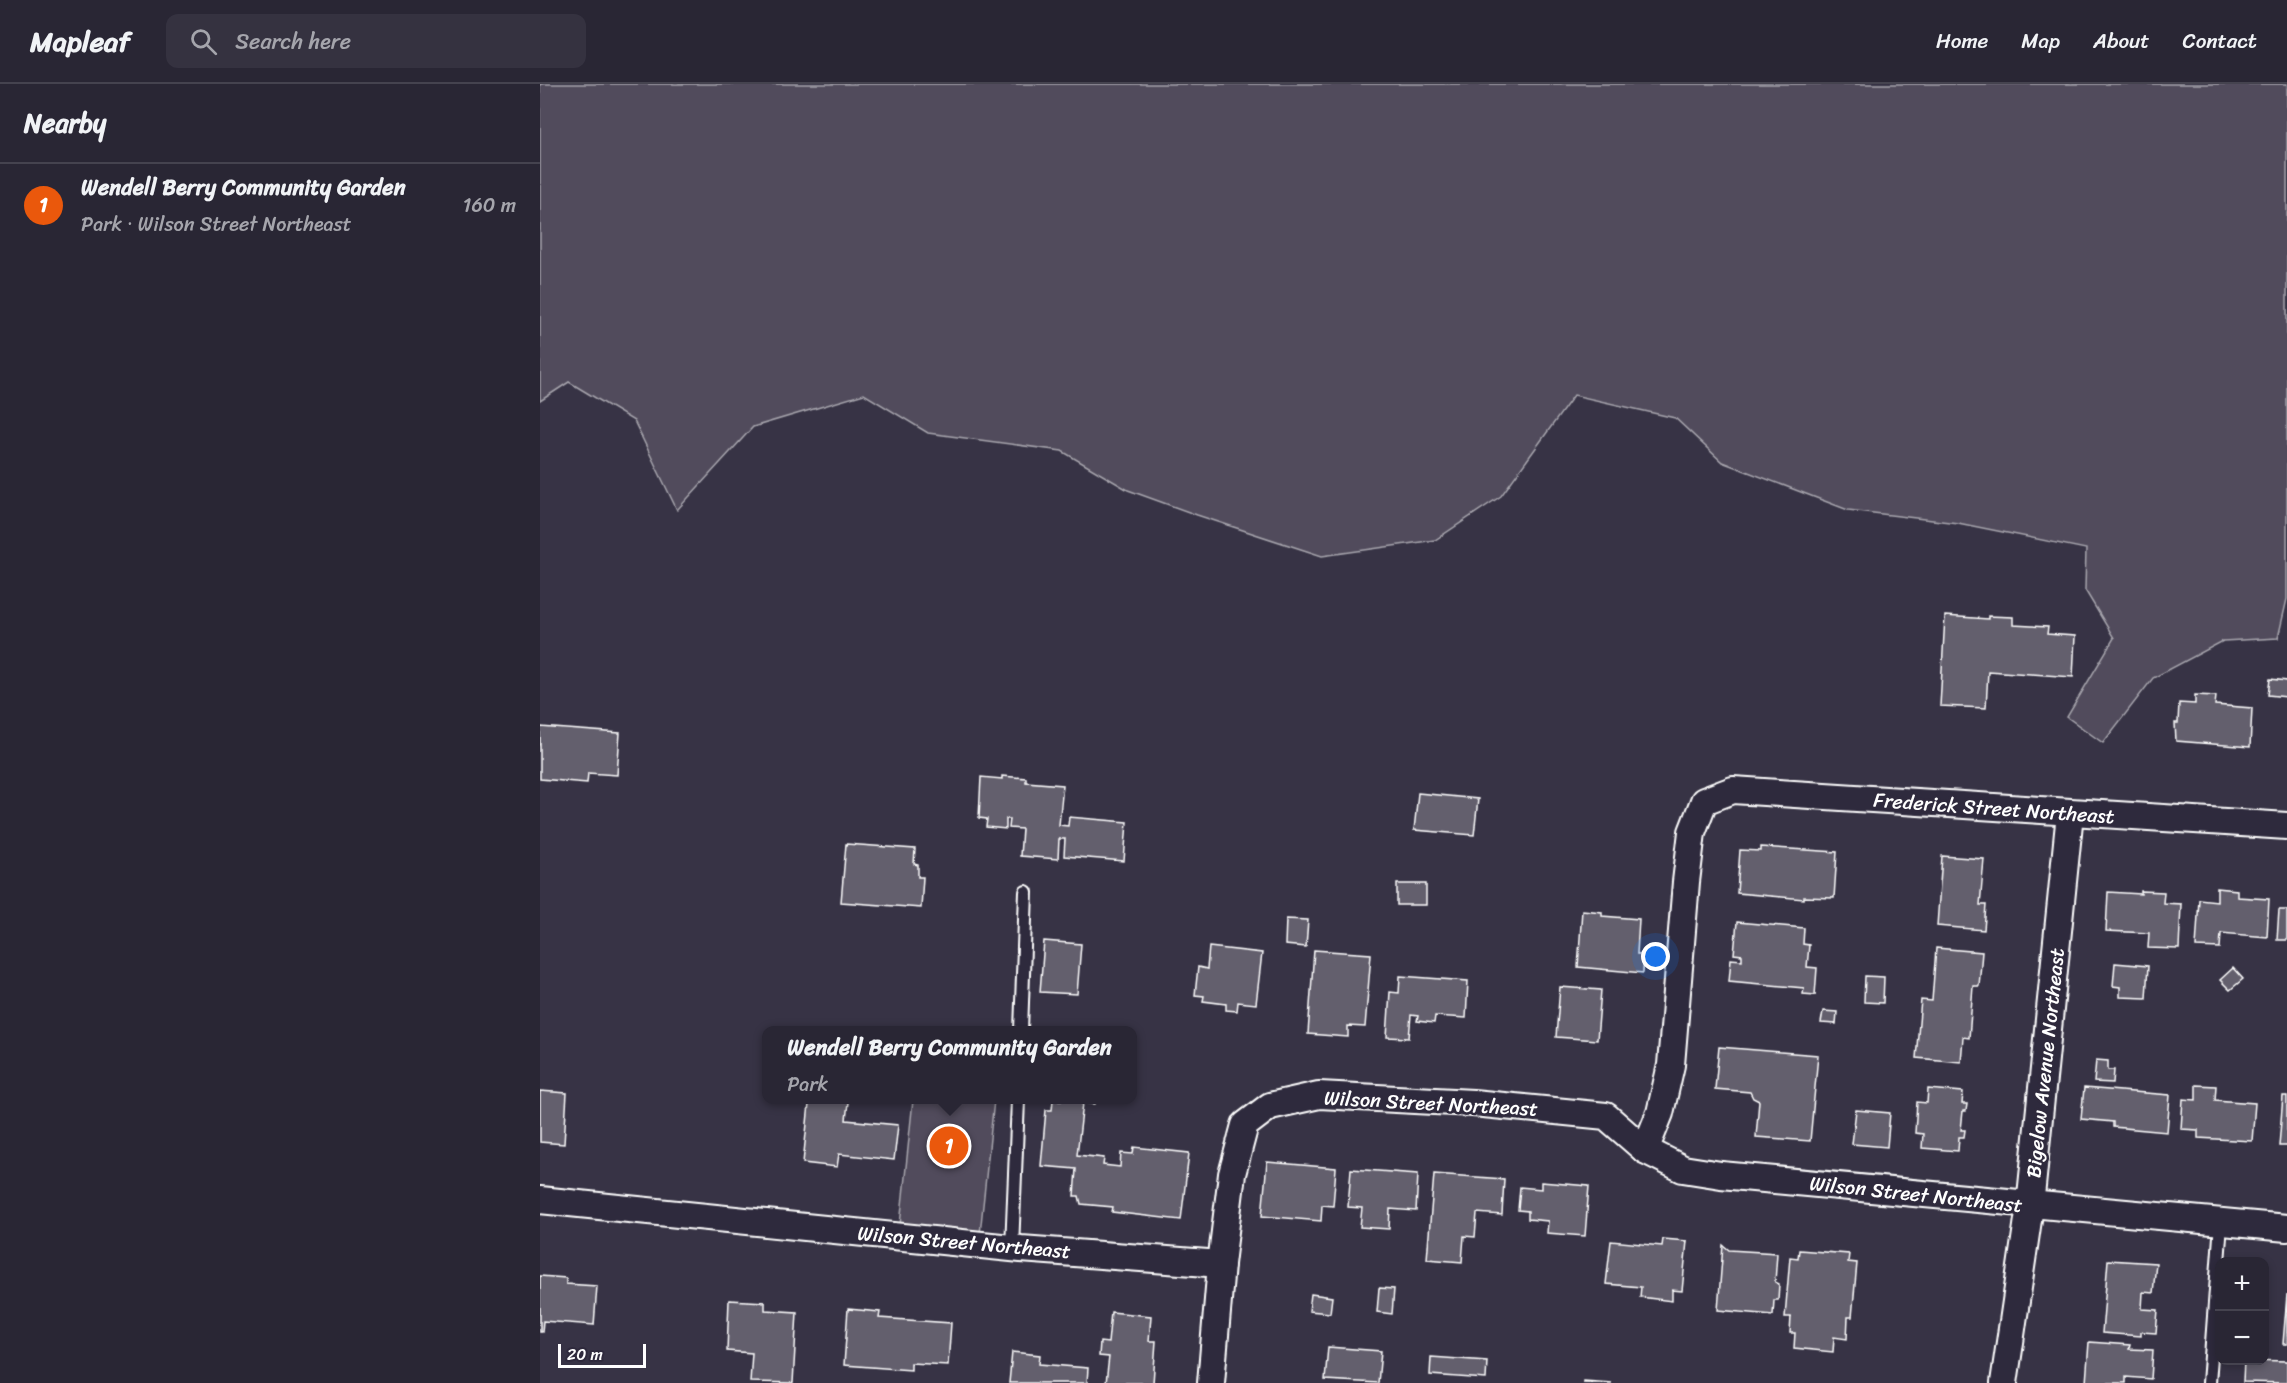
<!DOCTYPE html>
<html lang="en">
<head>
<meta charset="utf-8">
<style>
  :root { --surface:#292634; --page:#353240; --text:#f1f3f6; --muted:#a5a5ac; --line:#45434f; --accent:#ea580c }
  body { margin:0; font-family:Sriracha,sans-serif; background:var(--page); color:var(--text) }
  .controls { position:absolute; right:18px; bottom:18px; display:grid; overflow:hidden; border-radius:12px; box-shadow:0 3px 9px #0003 }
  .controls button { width:54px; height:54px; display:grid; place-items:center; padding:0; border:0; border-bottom:2px solid var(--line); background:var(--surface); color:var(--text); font:30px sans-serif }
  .scale { position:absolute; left:18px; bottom:15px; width:88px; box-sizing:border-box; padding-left:6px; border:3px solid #fff; border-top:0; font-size:16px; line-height:21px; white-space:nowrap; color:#fff; -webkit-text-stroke:4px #2f2a3d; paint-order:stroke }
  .you { position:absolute; left:1116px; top:873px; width:21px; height:21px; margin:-15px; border:4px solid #fff; border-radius:50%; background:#1a73e8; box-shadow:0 0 0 9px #1a73e833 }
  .badge { display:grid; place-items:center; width:39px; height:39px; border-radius:50%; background:var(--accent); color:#fff; font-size:20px; font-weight:700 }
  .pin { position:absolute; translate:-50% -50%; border:3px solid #fff; box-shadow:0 2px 6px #0006 }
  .popup { position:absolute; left:222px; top:942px; width:375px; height:78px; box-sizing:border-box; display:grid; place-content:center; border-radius:12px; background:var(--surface); filter:drop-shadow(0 2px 4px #0005); font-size:20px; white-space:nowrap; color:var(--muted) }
  .popup b { font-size:22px; color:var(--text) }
  .popup::after { content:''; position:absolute; left:50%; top:100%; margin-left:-12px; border:12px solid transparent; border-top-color:var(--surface) }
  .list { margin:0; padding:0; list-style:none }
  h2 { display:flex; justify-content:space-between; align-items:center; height:78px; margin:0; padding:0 24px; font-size:26px }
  h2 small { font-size:20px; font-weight:400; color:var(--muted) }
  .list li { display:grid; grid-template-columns:39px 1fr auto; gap:18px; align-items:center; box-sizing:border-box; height:84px; padding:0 24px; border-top:2px solid var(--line) }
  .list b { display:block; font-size:22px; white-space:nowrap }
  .list p { margin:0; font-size:20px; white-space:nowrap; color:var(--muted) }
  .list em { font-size:20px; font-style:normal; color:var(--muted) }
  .icon { flex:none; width:33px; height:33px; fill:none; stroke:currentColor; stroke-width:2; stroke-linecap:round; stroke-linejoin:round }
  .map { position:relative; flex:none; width:1747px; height:1299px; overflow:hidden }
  header { display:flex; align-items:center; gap:36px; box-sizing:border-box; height:84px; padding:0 30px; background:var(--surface); border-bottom:2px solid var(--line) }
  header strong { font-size:28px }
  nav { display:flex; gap:33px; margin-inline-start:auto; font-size:21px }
  .search { width:420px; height:54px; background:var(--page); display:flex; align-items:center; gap:15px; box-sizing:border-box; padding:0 21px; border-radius:12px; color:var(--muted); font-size:22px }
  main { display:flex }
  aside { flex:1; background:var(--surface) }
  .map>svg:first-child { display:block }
  .green { fill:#514c5c; stroke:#a8a6ae; stroke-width:1.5 }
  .building { fill:#635f6d; stroke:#fff; stroke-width:1.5 }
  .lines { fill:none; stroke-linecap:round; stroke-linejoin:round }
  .lane-casing { stroke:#fff; stroke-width:16 }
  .street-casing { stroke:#fff; stroke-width:30 }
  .lane { stroke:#2f2a3d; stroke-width:12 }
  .street { stroke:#2f2a3d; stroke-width:26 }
  .labels { text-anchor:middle; stroke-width:5; stroke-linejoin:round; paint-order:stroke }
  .street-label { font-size:20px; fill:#fff; stroke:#2f2a3d }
</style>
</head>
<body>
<header>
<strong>Mapleaf</strong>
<div class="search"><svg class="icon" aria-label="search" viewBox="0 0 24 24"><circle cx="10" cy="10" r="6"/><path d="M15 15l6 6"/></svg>Search here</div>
<nav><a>Home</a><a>Map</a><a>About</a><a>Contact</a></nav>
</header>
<main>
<aside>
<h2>Nearby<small></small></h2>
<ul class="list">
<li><span class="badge">1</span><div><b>Wendell Berry Community Garden</b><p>Park · Wilson Street Northeast</p></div><em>160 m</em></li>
</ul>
</aside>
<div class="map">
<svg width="1747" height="1299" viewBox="0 0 1747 1299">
  <rect width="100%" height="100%" fill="#373345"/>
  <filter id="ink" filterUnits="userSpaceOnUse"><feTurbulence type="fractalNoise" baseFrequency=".0167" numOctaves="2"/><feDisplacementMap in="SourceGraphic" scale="12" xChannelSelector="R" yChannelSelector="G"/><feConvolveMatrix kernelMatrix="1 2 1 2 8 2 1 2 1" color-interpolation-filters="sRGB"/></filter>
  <g filter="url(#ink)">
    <!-- green -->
    <g class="green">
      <path d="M0 0H1747V515L1738 554 1683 557 1613 594 1563 659 1527 633 1574 554 1545 506 1546 465 1418 439 1308 426 1182 378 1135 334 1034 311 961 412 895 456 782 472 657 431 588 406 522 367 388 349 324 310 213 343 137 426 94 337 29 298 0 317Z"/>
      <path d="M373 1016H454L440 1150 360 1141Z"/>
    </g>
    <!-- building -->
    <g class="building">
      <path d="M1405 532 1448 535V532L1473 533V541L1508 543 1507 550 1535 552 1533 593 1448 587 1446 624 1400 622Z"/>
      <path d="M1730 595 1747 597V613L1728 611Z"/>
      <path d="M1655 611 1676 612 1675 621 1712 624 1710 663 1636 657 1635 639H1638L1639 619 1655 620Z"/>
      <path d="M0 643 80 649 77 691 48 689 47 699 0 695Z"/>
      <path d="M462 692 486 694V698L523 701 519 741 528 742 529 733 587 738 584 777 524 772 525 755H519L518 775 480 772 482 745 469 744 470 735H466V745L446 743 447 735 439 734 441 693 462 695Z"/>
      <path d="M878 709 938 715 934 751 874 746Z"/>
      <path d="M306 760 375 765 374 780 378 781V793H383L381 824 301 818Z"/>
      <path d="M1221 763 1297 768 1294 814 1264 813V815L1197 809 1200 766 1221 767Z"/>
      <path d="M1402 772 1444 775 1440 821H1446L1444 846 1397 842Z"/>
      <rect x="857" y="800" width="29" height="21"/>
      <path d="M1677 804 1697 806V813L1729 815 1727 853 1681 849 1680 864 1656 863 1659 815 1677 817Z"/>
      <path d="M1601 807 1624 808 1623 819 1641 820 1639 865 1608 864 1609 849 1566 847 1568 808 1601 810Z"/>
      <path d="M1042 826 1062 828V832L1099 835 1097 870H1104L1103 889 1038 883Z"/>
      <path d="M1739 826H1747V856H1737Z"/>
      <path d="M746 835 768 836 766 863 745 861Z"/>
      <path d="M1197 838 1264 844 1263 860 1269 861 1267 883 1277 884 1275 911 1263 910 1264 904 1189 897 1191 875 1202 876V871L1194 870Z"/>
      <path d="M504 857 541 860 537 910 500 908Z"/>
      <path d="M669 863 722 869 716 920 698 918 697 927 686 926V920L663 917 664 912 655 911 658 883 667 885Z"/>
      <path d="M1396 864 1442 868 1439 902H1433L1429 954 1423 953 1421 978 1376 974 1381 916 1392 917Z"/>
      <path d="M774 866 831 870 825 943 808 942V953L768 950Z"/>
      <path d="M1575 879 1608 882 1606 914 1580 913V903L1573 902Z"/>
      <path d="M1693 884 1703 895 1690 906 1680 896Z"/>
      <path d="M860 892 928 897 926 934 895 932 894 939 877 937 878 932 871 931 869 954 847 953 850 908 859 909Z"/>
      <path d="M1325 892 1344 893 1343 919 1324 918Z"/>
      <path d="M1020 903 1061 906 1057 956 1016 953Z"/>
      <path d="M1283 927 1297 928 1296 940 1281 939Z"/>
      <path d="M358 944 372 945V946H357Z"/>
      <path d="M1179 963 1278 971 1270 1057 1216 1053 1219 1017 1213 1014 1210 1008 1175 1005Z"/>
      <path d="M1556 976 1568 977V986H1574L1573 999 1554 998Z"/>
      <path d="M1656 1001 1676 1002 1675 1016 1715 1019 1712 1057 1658 1054V1046L1641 1045 1643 1015 1656 1016Z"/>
      <path d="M1544 1004 1630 1011 1627 1048 1573 1043V1038L1541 1035Z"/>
      <path d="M1388 1005 1423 1008 1422 1020H1427L1426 1027H1423L1421 1046H1425L1424 1053H1419L1418 1067 1382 1064 1383 1050 1375 1049 1377 1018 1387 1019Z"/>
      <path d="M0 1007 27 1009 24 1060 0 1058Z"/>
      <path d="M1743 1012H1747V1062H1739Z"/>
      <path d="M229 1016H285L308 1018 306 1036 358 1041 354 1076 299 1070 297 1083 263 1079 269 1020Z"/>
      <path d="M513 1016H556L555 1020 543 1019 537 1071 564 1074 563 1081 580 1083 581 1069 593 1070 594 1063 649 1069 641 1136 572 1128 573 1123 541 1120 539 1112H534L536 1085 501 1082 506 1026H512Z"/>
      <path d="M1316 1026 1350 1029 1347 1063 1312 1060Z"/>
      <path d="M727 1078 796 1084 793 1122 782 1121 781 1137 722 1132Z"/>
      <path d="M811 1085 878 1090 876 1127 850 1125 849 1145 820 1143 822 1124 808 1123Z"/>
      <path d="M894 1090 964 1095 962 1131 937 1129 935 1153 924 1152 922 1178 887 1175Z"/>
      <path d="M1001 1098 1049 1102 1045 1152 1007 1149 1008 1137 988 1135V1127L978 1126 980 1103 1001 1105Z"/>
      <path d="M1123 1155 1147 1157 1142 1207 1132 1206V1217L1100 1213 1101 1203 1066 1200 1071 1157 1122 1162Z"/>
      <path d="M1183 1161 1189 1166 1237 1169 1235 1198 1239 1200 1238 1216H1234L1233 1231 1178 1226Z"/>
      <path d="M1259 1166 1309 1170 1308 1178 1317 1179 1312 1233H1308L1307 1255 1294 1253 1293 1268 1254 1264 1255 1249H1250L1251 1233H1245L1250 1173 1258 1174Z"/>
      <path d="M1568 1176 1616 1179 1613 1209 1603 1208 1602 1225 1618 1226 1616 1249 1601 1248V1252L1562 1249Z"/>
      <path d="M0 1192 26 1194V1200L57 1202 54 1241 3 1237 2 1248H0Z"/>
      <path d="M839 1204 854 1205 852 1230 837 1228Z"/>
      <path d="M771 1210 792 1213 790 1229 769 1227Z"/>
      <path d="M1747 1210V1260H1743Z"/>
      <path d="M189 1216 225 1218V1226L257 1228 253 1299 210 1298 212 1269 187 1267Z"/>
      <path d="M308 1225 340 1228 339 1234 411 1239 408 1281 371 1279V1286L304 1281Z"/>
      <path d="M571 1228 611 1232 609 1257H616L613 1299H566L569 1273 559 1272 560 1258 568 1259Z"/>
      <path d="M1549 1258 1590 1261 1589 1265 1613 1266 1611 1295 1586 1293V1299H1546Z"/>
      <path d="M788 1263 841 1267 838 1299 785 1296Z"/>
      <path d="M472 1268 500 1271 499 1280 548 1284 547 1299H469Z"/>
      <path d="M891 1273 947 1277 946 1295 890 1291Z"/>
      <path d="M1704 1276 1747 1277V1299L1703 1298Z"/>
      <path d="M1044 1297 1072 1299H1044Z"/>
    </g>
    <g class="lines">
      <defs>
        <g id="lane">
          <path d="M481 946 486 808"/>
          <path d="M472 1164 478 1016"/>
          <path d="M1669 1299 1681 1139"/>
        </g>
        <g id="street">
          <path d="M1105 1066 1120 1029 1131 981 1146 798 1152 748 1164 717 1193 706 1747 742"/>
          <path d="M0 1116 481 1165 681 1180"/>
          <path d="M671 1299 681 1180 692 1090 705 1041 730 1022 779 1011 933 1019 1066 1032 1105 1066 1143 1085 1181 1091 1747 1144"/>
          <path d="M1464 1299 1490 1122 1530 729"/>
        </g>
      </defs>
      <!-- lane casing -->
      <use href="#lane" class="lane-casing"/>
      <!-- street casing -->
      <use href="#street" class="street-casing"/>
      <!-- lane -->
      <use href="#lane" class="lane"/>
      <!-- street -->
      <use href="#street" class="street"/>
    </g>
  </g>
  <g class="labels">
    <!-- street labels -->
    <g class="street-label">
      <text transform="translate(1454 724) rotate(4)" y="7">Frederick Street Northeast</text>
      <text transform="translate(1505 979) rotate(-84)" y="7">Bigelow Avenue Northeast</text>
      <text transform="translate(891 1019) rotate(3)" y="7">Wilson Street Northeast</text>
      <text transform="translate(1376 1110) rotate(6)" y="7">Wilson Street Northeast</text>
      <text transform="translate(424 1158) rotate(5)" y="7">Wilson Street Northeast</text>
    </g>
  </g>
</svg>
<div class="controls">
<button>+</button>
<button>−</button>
</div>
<div class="scale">20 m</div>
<div class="you"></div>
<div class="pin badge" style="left:409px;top:1062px">1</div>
<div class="popup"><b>Wendell Berry Community Garden</b>Park</div>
</div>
</main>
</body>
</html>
